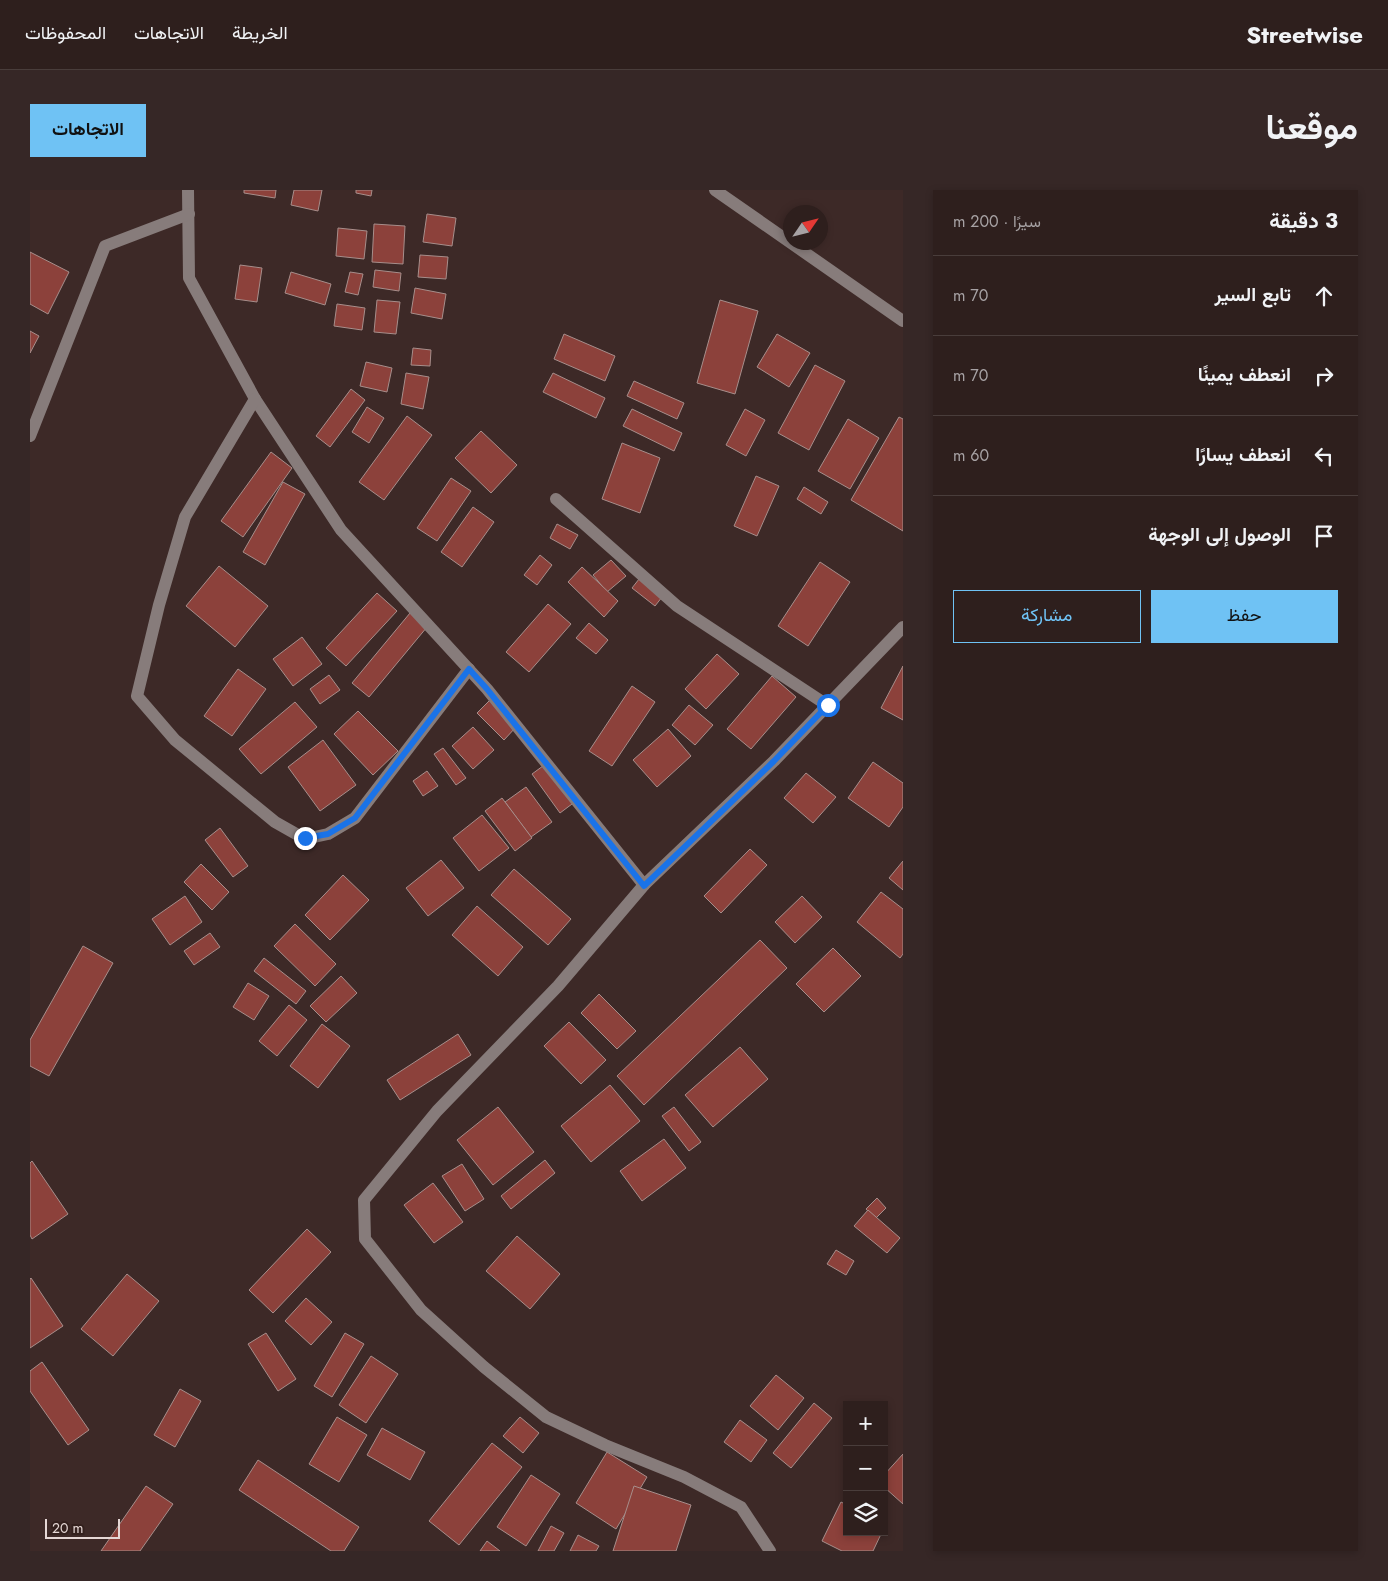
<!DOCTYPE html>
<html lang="ar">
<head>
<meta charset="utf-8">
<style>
  :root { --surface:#2e1f1d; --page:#362726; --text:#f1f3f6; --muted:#a7a2a4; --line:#493d3b; --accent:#6fc2f4 }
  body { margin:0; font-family:Jost,Vazirmatn,sans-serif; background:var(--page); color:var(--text); direction:rtl }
  .controls { position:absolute; right:15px; bottom:15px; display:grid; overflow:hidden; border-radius:0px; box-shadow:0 2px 8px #0003 }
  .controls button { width:45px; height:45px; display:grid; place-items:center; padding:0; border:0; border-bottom:1px solid var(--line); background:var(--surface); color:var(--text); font:25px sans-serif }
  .compass { position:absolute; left:753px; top:15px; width:45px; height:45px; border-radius:50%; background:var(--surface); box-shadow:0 2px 8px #0003; rotate:55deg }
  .scale { position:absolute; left:15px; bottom:12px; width:75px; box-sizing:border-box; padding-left:5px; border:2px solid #e5d7d5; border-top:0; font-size:14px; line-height:18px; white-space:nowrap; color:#e5d7d5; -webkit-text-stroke:4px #33201d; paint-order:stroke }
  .stop { position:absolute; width:15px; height:15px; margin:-11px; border:4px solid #1a73e8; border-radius:50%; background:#fff }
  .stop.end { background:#1a73e8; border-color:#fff; box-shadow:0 1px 5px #0008 }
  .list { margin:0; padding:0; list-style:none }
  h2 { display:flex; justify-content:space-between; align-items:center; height:65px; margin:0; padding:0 20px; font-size:21px }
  h2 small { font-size:16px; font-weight:400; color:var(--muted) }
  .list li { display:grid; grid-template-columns:32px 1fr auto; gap:15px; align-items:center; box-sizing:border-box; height:80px; padding:0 20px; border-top:1px solid var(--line) }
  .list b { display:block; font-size:19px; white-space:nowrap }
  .list em { font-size:16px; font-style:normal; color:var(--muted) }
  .actions { display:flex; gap:10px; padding:15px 20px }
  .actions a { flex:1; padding:11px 0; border:1px solid var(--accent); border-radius:0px; text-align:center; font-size:18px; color:var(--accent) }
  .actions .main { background:var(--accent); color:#111 }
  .icon { flex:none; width:28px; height:28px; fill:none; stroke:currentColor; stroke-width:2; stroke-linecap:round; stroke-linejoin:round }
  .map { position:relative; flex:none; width:873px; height:1361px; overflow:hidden; direction:ltr; border-radius:0px }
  header { display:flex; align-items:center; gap:30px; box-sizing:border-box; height:70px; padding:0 25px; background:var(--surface); border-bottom:1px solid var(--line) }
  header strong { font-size:24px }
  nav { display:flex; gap:28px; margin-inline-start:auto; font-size:18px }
  .intro { display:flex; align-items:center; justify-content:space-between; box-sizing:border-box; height:120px; padding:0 30px }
  h1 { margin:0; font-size:35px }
  .button { padding:12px 22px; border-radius:0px; background:var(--accent); color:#111; font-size:18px; font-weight:700 }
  main { display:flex; gap:30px; padding:0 30px }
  aside { flex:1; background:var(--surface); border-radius:0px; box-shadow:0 2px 8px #0003 }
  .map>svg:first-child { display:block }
  .building { fill:#8c413b; stroke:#a78e8b }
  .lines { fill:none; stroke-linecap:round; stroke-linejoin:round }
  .minor { stroke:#877c7b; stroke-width:12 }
  .route { stroke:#1a73e8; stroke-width:6 }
</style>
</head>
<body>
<header>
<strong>Streetwise</strong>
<nav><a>الخريطة</a><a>الاتجاهات</a><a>المحفوظات</a></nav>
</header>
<div class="intro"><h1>موقعنا</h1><a class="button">الاتجاهات</a></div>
<main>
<aside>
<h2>3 دقيقة<small>سيرًا · 200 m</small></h2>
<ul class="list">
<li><svg class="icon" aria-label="ahead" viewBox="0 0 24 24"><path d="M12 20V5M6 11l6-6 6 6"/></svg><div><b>تابع السير</b></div><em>70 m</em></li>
<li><svg class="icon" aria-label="right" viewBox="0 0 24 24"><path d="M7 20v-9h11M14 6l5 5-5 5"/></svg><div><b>انعطف يمينًا</b></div><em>70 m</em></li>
<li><svg class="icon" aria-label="left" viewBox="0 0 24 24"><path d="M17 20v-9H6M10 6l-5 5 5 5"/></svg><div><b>انعطف يسارًا</b></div><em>60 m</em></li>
<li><svg class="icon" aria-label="arrive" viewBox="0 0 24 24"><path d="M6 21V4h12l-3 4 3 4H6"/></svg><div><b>الوصول إلى الوجهة</b></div></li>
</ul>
<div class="actions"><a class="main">حفظ</a><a>مشاركة</a></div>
</aside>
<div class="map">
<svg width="873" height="1361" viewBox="0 0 873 1361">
  <rect width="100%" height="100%" fill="#3d2927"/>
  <!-- building -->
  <g class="building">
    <path d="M214 0H246L245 8 214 3Z"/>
    <path d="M264 0H292L288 21 261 15Z"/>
    <path d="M326 0H342L341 6 326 3Z"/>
    <path d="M397 24 426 28 422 56 393 52Z"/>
    <path d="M344 34 375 36 373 74 342 72Z"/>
    <path d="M308 38 337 41 334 69 306 66Z"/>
    <path d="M0 62 39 82 18 124 0 114Z"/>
    <path d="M390 65 418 67 416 89 388 87Z"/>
    <path d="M210 75 232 78 227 112 205 109Z"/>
    <path d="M345 80 371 83 369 101 343 97Z"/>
    <path d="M261 82 301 94 295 115 255 103Z"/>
    <path d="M320 82 333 84 328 105 315 102Z"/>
    <path d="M385 98 416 104 412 129 381 123Z"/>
    <path d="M347 110 370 112 366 144 344 142Z"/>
    <path d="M690 110 728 121 705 204 667 193Z"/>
    <path d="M307 114 335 118 332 140 304 136Z"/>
    <path d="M0 141 9 146 0 163Z"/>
    <path d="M534 144 585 166 575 191 524 169Z"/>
    <path d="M747 144 780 163 759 197 727 177Z"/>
    <path d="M383 158 401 160 400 176 381 175Z"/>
    <path d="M336 172 362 178 357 202 330 196Z"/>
    <path d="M785 175 815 191 779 260 748 243Z"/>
    <path d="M376 183 399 187 393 219 371 214Z"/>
    <path d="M523 183 575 208 566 228 513 202Z"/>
    <path d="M604 191 654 213 647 229 597 206Z"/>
    <path d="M321 199 335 210 300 257 286 246Z"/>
    <path d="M337 217 354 228 339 253 322 242Z"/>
    <path d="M602 219 652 243 644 261 593 236Z"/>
    <path d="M715 219 735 230 716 266 696 255Z"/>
    <path d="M377 226 402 245 354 310 329 292Z"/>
    <path d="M869 227 873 229V341L821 310Z"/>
    <path d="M818 229 849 248 820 299 788 281Z"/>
    <path d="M451 241 487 275 461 303 425 268Z"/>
    <path d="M592 253 630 268 610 323 572 309Z"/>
    <path d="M241 262 262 278 213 347 191 331Z"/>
    <path d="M726 286 749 296 727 346 704 336Z"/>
    <path d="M421 288 441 301 407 351 387 338Z"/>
    <path d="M253 292 275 304 235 375 213 362Z"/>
    <path d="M774 297 798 312 791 324 767 309Z"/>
    <path d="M443 317 464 332 432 377 411 362Z"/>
    <path d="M527 334 548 345 540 359 520 348Z"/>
    <path d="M510 365 522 375 507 395 494 385Z"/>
    <path d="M581 370 596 386 577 402 563 385Z"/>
    <path d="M790 372 820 392 778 456 748 436Z"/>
    <path d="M189 376 238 416 205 457 156 416Z"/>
    <path d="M552 377 588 411 574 427 538 392Z"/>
    <path d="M613 384 636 402 625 416 602 398Z"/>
    <path d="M347 403 367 421 316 476 296 458Z"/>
    <path d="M518 414 541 434 499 482 476 462Z"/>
    <path d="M385 417 402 431 339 507 322 493Z"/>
    <path d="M559 433 578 450 566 464 546 448Z"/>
    <path d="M272 447 292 474 263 496 243 469Z"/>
    <path d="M687 464 709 484 676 519 655 499Z"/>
    <path d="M873 476V530L851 518Z"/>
    <path d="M208 479 236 499 202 546 174 526Z"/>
    <path d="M299 485 310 500 290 514 280 499Z"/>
    <path d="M742 486 766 507 721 559 697 539Z"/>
    <path d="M602 496 625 512 582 576 559 561Z"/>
    <path d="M460 510 486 537 474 550 447 523Z"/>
    <path d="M265 512 287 537 231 584 209 559Z"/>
    <path d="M659 515 683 535 665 555 642 535Z"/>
    <path d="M328 521 368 561 343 585 304 544Z"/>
    <path d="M443 537 464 560 443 579 422 556Z"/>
    <path d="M638 539 661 566 627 597 603 570Z"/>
    <path d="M293 550 326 595 290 621 258 577Z"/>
    <path d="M413 558 436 588 426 595 404 564Z"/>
    <path d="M843 572 873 593V617L859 637 818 608Z"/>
    <path d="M517 573 546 611 530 623 502 584Z"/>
    <path d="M397 581 408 596 393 606 383 591Z"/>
    <path d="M776 583 806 607 783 633 754 608Z"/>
    <path d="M496 597 522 632 501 647 475 612Z"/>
    <path d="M472 608 502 648 485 661 455 621Z"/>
    <path d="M452 625 479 658 449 681 423 648Z"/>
    <path d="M190 638 218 676 203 687 175 650Z"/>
    <path d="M720 659 737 675 691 723 674 706Z"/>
    <path d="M411 670 434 698 398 726 376 698Z"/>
    <path d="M873 671V700L859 688Z"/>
    <path d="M171 674 199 702 182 720 154 692Z"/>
    <path d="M484 679 541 729 518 755 461 705Z"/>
    <path d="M313 685 339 710 300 750 275 725Z"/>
    <path d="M851 702 873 719V764L870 768 827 732Z"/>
    <path d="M155 706 172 732 140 755 122 729Z"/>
    <path d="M772 706 792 727 765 753 745 732Z"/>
    <path d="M447 716 493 757 468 786 422 745Z"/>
    <path d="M265 734 306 774 285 796 244 756Z"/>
    <path d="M180 743 190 757 164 775 154 761Z"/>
    <path d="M730 750 757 778 614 915 587 886Z"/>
    <path d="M53 756 83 773 19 886 0 876V850Z"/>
    <path d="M803 758 831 786 794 822 766 794Z"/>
    <path d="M234 768 276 801 266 814 224 781Z"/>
    <path d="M311 786 327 803 296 832 280 816Z"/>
    <path d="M218 793 239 806 224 830 203 817Z"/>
    <path d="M569 804 606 841 587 859 551 823Z"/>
    <path d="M259 815 277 830 247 866 229 851Z"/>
    <path d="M539 832 576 870 551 894 514 856Z"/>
    <path d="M292 834 320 856 288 898 260 876Z"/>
    <path d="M428 844 441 865 370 910 357 890Z"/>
    <path d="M710 857 738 889 683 937 655 905Z"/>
    <path d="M580 895 610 931 561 972 531 936Z"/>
    <path d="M468 917 504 962 463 995 427 950Z"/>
    <path d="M644 917 671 952 659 961 632 926Z"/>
    <path d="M634 949 656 978 612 1011 590 981Z"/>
    <path d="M515 970 525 983 481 1019 471 1006Z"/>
    <path d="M2 971 38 1024 2 1049 0 1045V973Z"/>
    <path d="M432 974 454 1009 435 1021 412 986Z"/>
    <path d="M403 993 433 1032 404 1053 374 1015Z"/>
    <path d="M847 1008 856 1018 845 1029 836 1019Z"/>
    <path d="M838 1020 870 1048 857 1063 824 1036Z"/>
    <path d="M277 1039 301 1062 243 1123 219 1100Z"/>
    <path d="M487 1046 530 1084 500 1119 456 1081Z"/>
    <path d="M806 1060 824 1071 816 1085 797 1074Z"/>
    <path d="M97 1084 129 1111 83 1166 51 1139Z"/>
    <path d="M1 1088 33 1136 0 1158V1089Z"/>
    <path d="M276 1108 302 1132 281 1155 255 1131Z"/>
    <path d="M236 1143 266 1189 248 1201 218 1154Z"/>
    <path d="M315 1143 334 1154 302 1207 284 1196Z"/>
    <path d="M341 1166 368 1184 336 1233 309 1215Z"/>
    <path d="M12 1172 59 1240 38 1255 0 1201V1181Z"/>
    <path d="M746 1185 774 1208 748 1240 720 1216Z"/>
    <path d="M150 1199 171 1211 145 1257 124 1245Z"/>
    <path d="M784 1213 802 1228 761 1278 743 1263Z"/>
    <path d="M307 1227 337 1245 309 1292 279 1274Z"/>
    <path d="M490 1227 509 1243 493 1263 473 1246Z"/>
    <path d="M710 1230 737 1250 721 1272 694 1252Z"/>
    <path d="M352 1238 395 1262 380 1290 337 1265Z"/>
    <path d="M462 1253 492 1277 429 1355 399 1331Z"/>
    <path d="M577 1262 617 1287 586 1339 546 1313Z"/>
    <path d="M873 1264V1314L854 1297V1285Z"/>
    <path d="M228 1270 329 1337 314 1361H301L209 1300Z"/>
    <path d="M501 1285 530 1304 496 1356 467 1337Z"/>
    <path d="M116 1296 143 1314 110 1361H71Z"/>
    <path d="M604 1296 661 1315 646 1361H583Z"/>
    <path d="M811 1312 817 1315V1342H852L843 1361H812L792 1351Z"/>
    <path d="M521 1336 534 1343 524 1361H508Z"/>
    <path d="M548 1345 569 1356 566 1361H540Z"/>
    <path d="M457 1351 470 1361H450Z"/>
  </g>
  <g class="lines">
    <!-- minor -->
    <g class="minor">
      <path d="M158 0 159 88 225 209 311 340 457 499 614 695"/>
      <path d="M685 0 873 131"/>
      <path d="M225 209 155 327 129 415 107 506 145 550 245 632 275 649 298 644 325 628 439 479"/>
      <path d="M0 246 75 56 159 24"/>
      <path d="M526 309 647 416 797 515"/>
      <path d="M740 1361 711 1317 654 1287 575 1255 516 1227 454 1177 391 1120 335 1049 334 1010 407 921 528 796 614 695 744 571 873 437"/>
    </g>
  </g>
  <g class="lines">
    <!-- route -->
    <path class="route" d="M275 648 298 644 325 628 439 479 457 499 614 696 744 571 798 515"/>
  </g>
</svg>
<div class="controls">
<button>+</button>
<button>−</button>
<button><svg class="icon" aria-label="layers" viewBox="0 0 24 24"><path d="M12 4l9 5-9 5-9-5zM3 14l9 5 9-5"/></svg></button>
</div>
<svg class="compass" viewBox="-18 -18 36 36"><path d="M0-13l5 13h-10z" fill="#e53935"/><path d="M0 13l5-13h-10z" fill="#a7a2a4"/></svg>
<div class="scale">20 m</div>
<div class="stop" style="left:798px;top:515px"></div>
<div class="stop end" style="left:275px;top:648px"></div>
</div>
</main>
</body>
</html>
